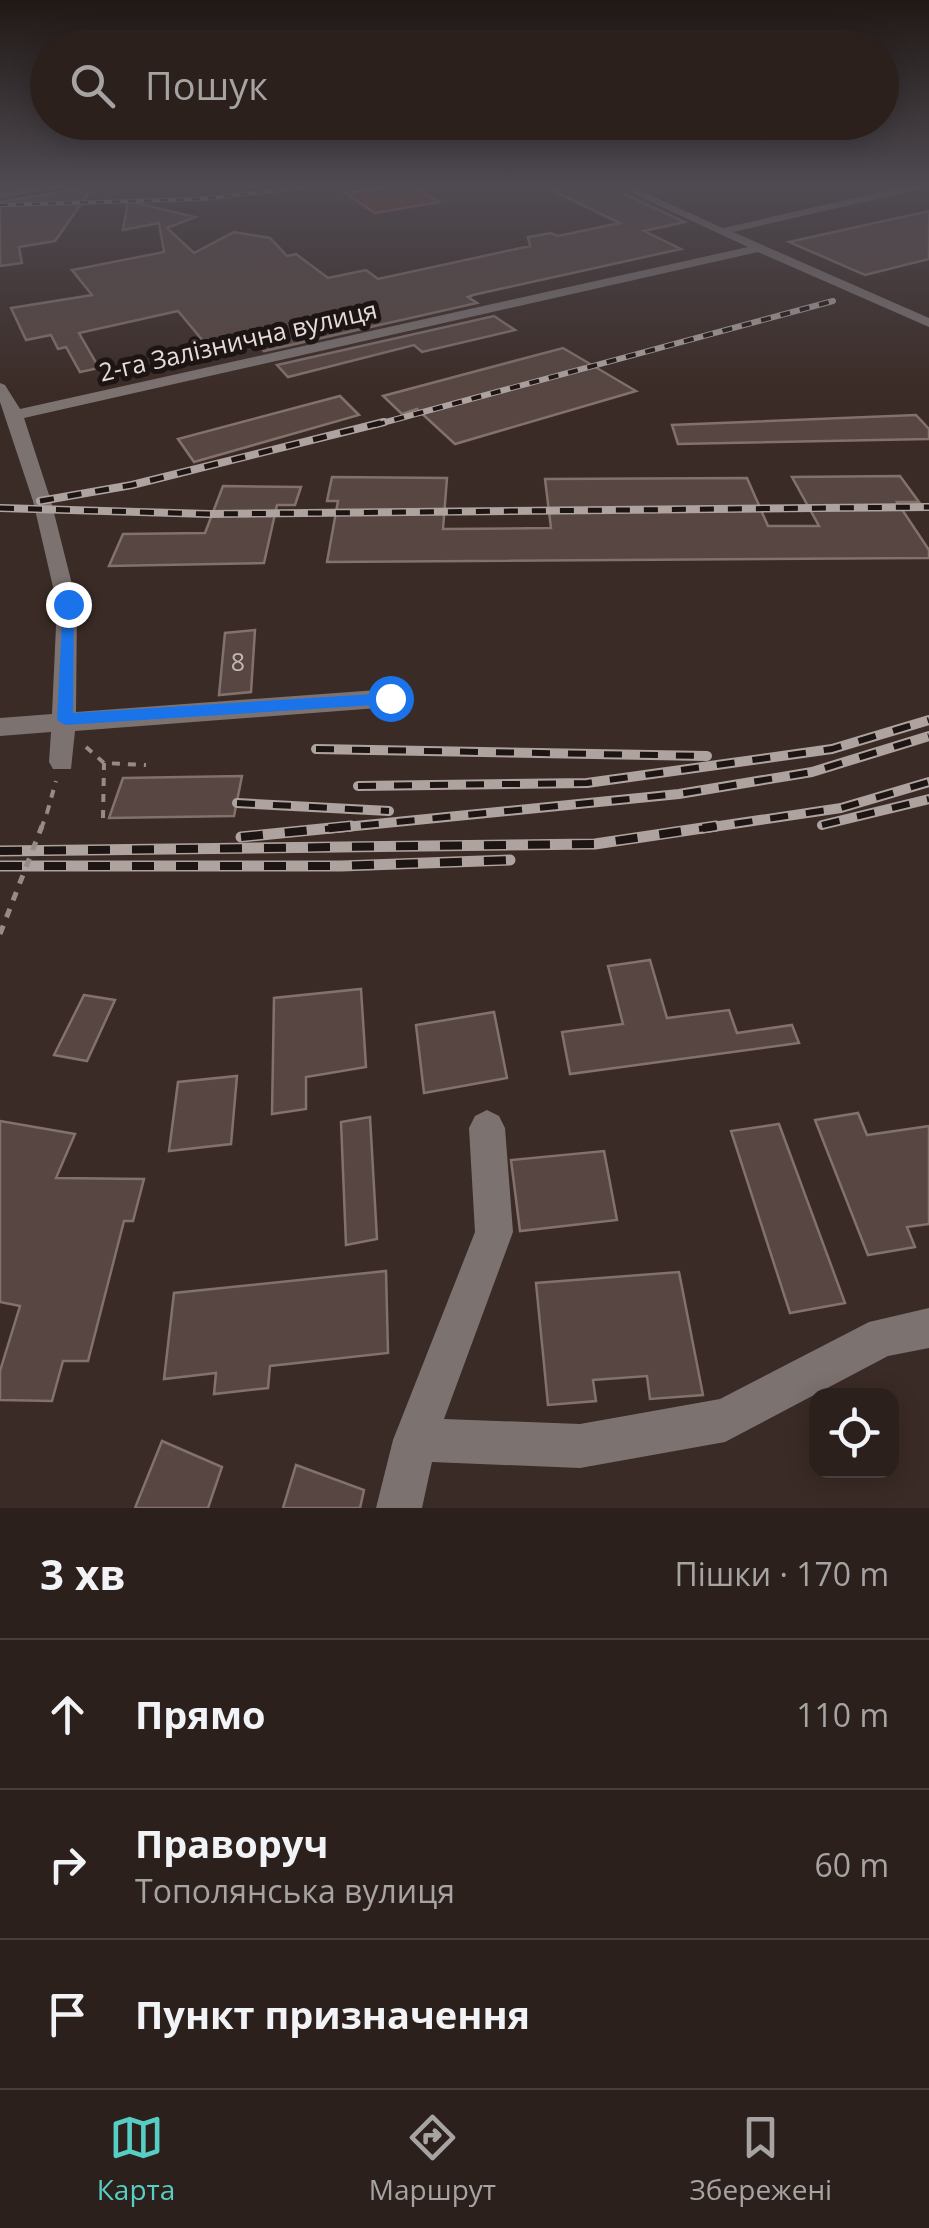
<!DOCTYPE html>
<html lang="uk">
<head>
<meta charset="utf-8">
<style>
  :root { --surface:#2c201c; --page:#342825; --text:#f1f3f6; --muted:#a6a3a3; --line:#483e3b; --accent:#56cec3 }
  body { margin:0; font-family:"Open Sans",sans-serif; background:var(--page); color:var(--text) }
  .controls { position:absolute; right:30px; bottom:30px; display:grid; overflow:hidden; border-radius:20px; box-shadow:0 5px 25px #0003 }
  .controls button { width:90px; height:90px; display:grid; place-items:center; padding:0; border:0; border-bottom:2px solid var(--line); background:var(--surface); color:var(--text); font:50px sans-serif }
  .stop { position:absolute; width:30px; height:30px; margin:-22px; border:8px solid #1a73e8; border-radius:50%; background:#fff }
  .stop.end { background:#1a73e8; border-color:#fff; box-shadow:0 2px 10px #0008 }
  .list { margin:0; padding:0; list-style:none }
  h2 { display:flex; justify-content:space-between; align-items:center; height:130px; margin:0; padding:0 40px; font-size:42px }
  h2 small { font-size:32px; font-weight:400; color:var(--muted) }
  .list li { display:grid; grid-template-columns:65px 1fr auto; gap:30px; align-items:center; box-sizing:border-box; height:150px; padding:0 40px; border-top:2px solid var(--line) }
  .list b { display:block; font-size:38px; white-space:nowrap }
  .list p { margin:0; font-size:32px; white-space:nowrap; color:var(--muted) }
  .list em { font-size:32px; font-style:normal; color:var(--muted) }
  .icon { flex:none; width:55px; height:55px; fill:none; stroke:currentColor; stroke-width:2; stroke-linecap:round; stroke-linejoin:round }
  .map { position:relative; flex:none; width:929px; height:1508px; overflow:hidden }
  .search { position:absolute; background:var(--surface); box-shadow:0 5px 25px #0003; left:30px; right:30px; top:30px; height:110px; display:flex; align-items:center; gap:25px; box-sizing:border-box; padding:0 35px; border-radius:55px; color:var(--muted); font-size:38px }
  .sheet { height:580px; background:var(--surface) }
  nav { display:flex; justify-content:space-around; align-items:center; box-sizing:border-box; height:140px; border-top:2px solid var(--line); background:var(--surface); font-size:28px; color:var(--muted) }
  nav a { display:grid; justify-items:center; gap:5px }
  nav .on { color:var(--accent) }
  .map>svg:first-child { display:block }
  .water { fill:#7c341f; stroke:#9c6657; stroke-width:2.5 }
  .building { fill:#574641; stroke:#83716b; stroke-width:2.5 }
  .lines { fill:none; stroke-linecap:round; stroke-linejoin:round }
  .path { stroke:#978b87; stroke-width:4; stroke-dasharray:8 8; stroke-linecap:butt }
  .minor { fill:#7c7371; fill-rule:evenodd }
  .rail-far4-casing { stroke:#aea39f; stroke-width:4 }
  .rail-far3-casing { stroke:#aea39f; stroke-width:6 }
  .rail-far2-casing { stroke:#aea39f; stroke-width:8 }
  .rail-far1-casing { stroke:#aea39f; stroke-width:10 }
  .rail-casing { stroke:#aea39f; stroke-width:11 }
  .rail-far4 { stroke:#1d1513; stroke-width:2.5; stroke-dasharray:8; stroke-linecap:butt }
  .rail-far3 { stroke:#1d1513; stroke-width:4; stroke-dasharray:10; stroke-linecap:butt }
  .rail-far2 { stroke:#1d1513; stroke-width:5; stroke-dasharray:14; stroke-linecap:butt }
  .rail-far1 { stroke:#1d1513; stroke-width:6; stroke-dasharray:18; stroke-linecap:butt }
  .rail { stroke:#1d1513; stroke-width:8; stroke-dasharray:22; stroke-linecap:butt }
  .path-bridge-far1 { stroke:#978b87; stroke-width:4; stroke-dasharray:8 8; stroke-linecap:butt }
  .path-bridge { stroke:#978b87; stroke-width:5; stroke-dasharray:9 9; stroke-linecap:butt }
  .route { fill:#1a73e8 }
  .labels { text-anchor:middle; stroke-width:10; stroke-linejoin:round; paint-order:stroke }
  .far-street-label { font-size:25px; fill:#e6dcd9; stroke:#1d1513 }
  .number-label { font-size:25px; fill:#c2b6b3 }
</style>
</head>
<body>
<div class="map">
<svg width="929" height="1508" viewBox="0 0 929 1508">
  <rect width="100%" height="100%" fill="#3b2b26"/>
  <!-- water -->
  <path class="water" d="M409 184 439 202 375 213 345 193Z"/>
  <!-- building -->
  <g class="building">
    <path d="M580 184H603L685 222 644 231 681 249 473 295 468 297 477 303 264 351 257 343 214 354 178 311 79 333 99 368 80 372 66 347 58 349 51 335 26 340 11 308 92 295 72 270 164 252 159 223 123 230 128 201 195 217 167 228 194 253 234 232 270 238 287 256 296 254 328 278 366 270 378 279 530 246 528 237 551 233 558 236 620 223 551 190Z"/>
    <path d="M93 187 55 241 19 247 22 263 0 266V202Z"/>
    <path d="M929 211V259L865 275 789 242Z"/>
    <path d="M494 316 515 330 422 352 414 345 288 377 277 365Z"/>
    <path d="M563 348 636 391 455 444 417 409 402 414 383 396Z"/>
    <path d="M340 396 359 415 194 462 178 439Z"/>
    <path d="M916 415 929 429V439L678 444 672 425Z"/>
    <path d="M900 476 919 502H897L929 550V558L327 562 338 501H327L332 477 447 478 443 529 551 528 545 479 747 478 768 526H819L792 477Z"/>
    <path d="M223 486 301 487 295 505H277L264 563 109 566 123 534 205 533Z"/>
    <path d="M255 630 251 692 219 695 225 633Z"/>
    <path d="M242 776 234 816 109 818 123 778Z"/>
    <path d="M650 960 667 1018 729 1010 737 1033 792 1025 799 1043 570 1074 562 1032 623 1024 608 966Z"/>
    <path d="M361 989 366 1067 306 1077V1109L272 1114 274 998Z"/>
    <path d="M84 995 115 1000 87 1061 54 1055Z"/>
    <path d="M494 1012 507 1078 424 1093 416 1025Z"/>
    <path d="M237 1076 231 1144 169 1151 178 1082Z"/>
    <path d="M858 1113 867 1135 929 1126V1224L907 1227 915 1247 868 1255 815 1120Z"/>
    <path d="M370 1117 377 1239 346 1245 341 1122Z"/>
    <path d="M0 1121 75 1134 56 1178 144 1179 133 1221H124L88 1361H63L52 1401 0 1400V1371L20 1306 0 1302Z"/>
    <path d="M779 1124 845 1303 790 1313 731 1131Z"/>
    <path d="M604 1151 617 1220 520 1231 511 1160Z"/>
    <path d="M386 1271 388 1353 270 1366 268 1388 214 1394 216 1373 164 1379 174 1293Z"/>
    <path d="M679 1272 703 1395 650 1399 647 1376 593 1380 596 1401 548 1405 536 1283Z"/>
    <path d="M162 1441 222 1467 208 1508H135Z"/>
    <path d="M296 1465 364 1490 360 1508H283Z"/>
  </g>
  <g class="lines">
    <!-- path -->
    <g class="path">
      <path d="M86 747 104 763 146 765"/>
      <path d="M47 813 56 781"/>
      <path d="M103 818 104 763"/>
    </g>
    <!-- minor -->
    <g class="minor">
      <path d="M63 184H90L0 198V192Z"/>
      <path d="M916 184 929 187 733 232 929 318V327L758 252 24 418 51 501 77 604 76 712 391 689 403 698 391 707 75 731 71 769H53L49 762 51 732 0 736V718L52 714 57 604 33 501 0 402V383L5 385 20 409 748 247 625 190 628 185 723 228Z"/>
      <path d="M487 1110 499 1116 505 1128 513 1232 444 1419 580 1424 720 1399 869 1322 929 1308V1348L888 1356 725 1442 580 1468 432 1462 422 1508H376L393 1440 475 1232 469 1128 475 1116Z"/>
    </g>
    <defs>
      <path id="rail-far4" d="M0 205 201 199 331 184"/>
      <path id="rail-far3" d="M375 425 833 301"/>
      <g id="rail-far2">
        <path d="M40 501 132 485 384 422"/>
        <path d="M0 508 209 514 929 507"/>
      </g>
      <g id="rail-far1">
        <path d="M316 749 707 756"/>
        <path d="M358 786 587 783 832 749 929 720"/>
        <path d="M237 803 389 811"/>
        <path d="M822 825 929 799"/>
        <path d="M325 829 679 794 812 772 929 736"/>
        <path d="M699 829 841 808 929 782"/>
      </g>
      <g id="rail">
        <path d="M241 837 351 826"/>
        <path d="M0 851 595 844 716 826"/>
        <path d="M0 866H341L510 860"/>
      </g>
    </defs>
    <!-- rail-far4 casing -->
    <use href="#rail-far4" class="rail-far4-casing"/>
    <!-- rail-far3 casing -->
    <use href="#rail-far3" class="rail-far3-casing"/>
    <!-- rail-far2 casing -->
    <use href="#rail-far2" class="rail-far2-casing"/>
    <!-- rail-far1 casing -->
    <use href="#rail-far1" class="rail-far1-casing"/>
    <!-- rail casing -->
    <use href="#rail" class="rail-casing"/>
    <!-- rail-far4 -->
    <use href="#rail-far4" class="rail-far4"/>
    <!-- rail-far3 -->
    <use href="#rail-far3" class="rail-far3"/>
    <!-- rail-far2 -->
    <use href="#rail-far2" class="rail-far2"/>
    <!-- rail-far1 -->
    <use href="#rail-far1" class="rail-far1"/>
    <!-- rail -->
    <use href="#rail" class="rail"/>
    <!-- path-bridge-far1 -->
    <path class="path-bridge-far1" d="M41 829 47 813"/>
    <!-- path-bridge -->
    <path class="path-bridge" d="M0 934 42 826"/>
  </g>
  <!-- sky -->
  <linearGradient id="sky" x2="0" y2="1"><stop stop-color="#201815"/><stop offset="0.47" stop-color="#4f4a52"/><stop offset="1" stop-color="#4f4a52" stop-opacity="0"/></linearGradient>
  <rect width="929" height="395" fill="url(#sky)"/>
  <!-- route -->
  <path class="route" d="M63 601 74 604 73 713 390 693 398 698 390 704 65 725 57 720Z"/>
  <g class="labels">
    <!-- far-street labels -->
    <g class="far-street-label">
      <text transform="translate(238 341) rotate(-13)" y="9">2-га Залізнична вулиця</text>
    </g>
    <!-- number labels -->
    <g class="number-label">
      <text x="238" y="671">8</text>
    </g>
  </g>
</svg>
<div class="controls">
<button><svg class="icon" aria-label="locate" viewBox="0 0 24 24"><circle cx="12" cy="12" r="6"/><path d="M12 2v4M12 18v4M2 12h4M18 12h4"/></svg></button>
</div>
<div class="stop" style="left:390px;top:698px"></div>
<div class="stop end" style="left:68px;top:604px"></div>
<div class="search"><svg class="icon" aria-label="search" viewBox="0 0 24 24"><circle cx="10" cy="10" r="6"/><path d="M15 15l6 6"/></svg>Пошук</div>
</div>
<section class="sheet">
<h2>3 хв<small>Пішки · 170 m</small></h2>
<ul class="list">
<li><svg class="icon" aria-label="ahead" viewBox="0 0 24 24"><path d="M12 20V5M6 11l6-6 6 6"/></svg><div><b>Прямо</b></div><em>110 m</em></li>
<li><svg class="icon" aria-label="right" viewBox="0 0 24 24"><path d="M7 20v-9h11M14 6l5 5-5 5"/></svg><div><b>Праворуч</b><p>Тополянська вулиця</p></div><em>60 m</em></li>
<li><svg class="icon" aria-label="arrive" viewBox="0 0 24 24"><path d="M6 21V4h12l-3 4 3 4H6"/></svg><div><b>Пункт призначення</b></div></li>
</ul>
</section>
<nav>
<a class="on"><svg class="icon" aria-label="map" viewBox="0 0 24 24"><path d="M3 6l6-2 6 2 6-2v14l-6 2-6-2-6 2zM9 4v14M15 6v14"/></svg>Карта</a>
<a><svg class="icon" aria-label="directions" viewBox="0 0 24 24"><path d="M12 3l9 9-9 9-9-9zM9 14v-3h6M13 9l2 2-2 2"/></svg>Маршрут</a>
<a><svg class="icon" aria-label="saved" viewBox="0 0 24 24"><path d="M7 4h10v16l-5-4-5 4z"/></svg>Збережені</a>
</nav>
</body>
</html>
